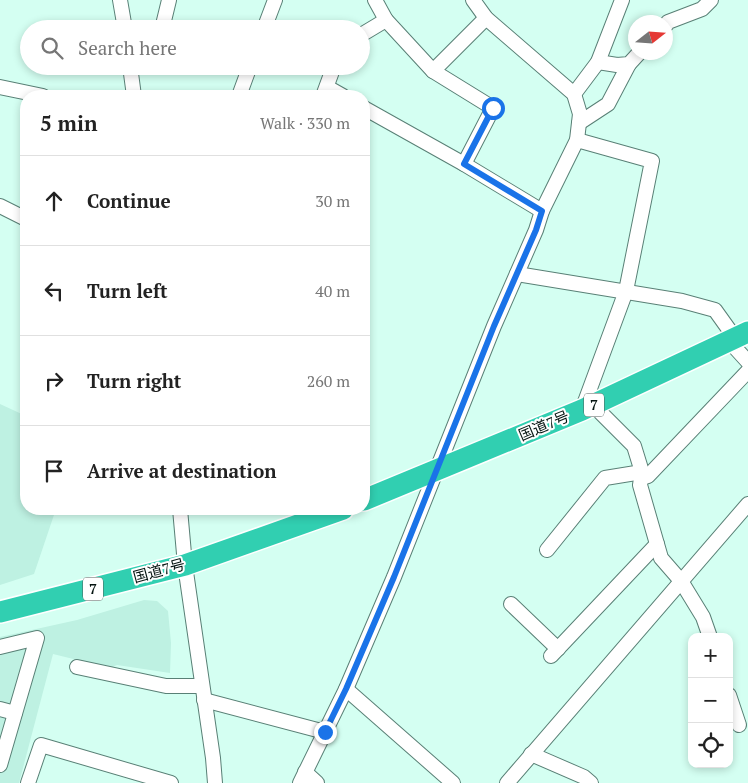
<!DOCTYPE html>
<html lang="en">
<head>
<meta charset="utf-8">
<style>
  :root { --surface:#fff; --page:#f2f2f2; --text:#222; --muted:#767676; --line:#e0e0e0 }
  body { margin:0; font-family:"PT Serif","Noto Sans JP",serif; background:var(--page); color:var(--text) }
  .controls { position:absolute; right:15px; bottom:15px; display:grid; overflow:hidden; border-radius:10px; box-shadow:0 2px 8px #0003 }
  .controls button { width:45px; height:45px; display:grid; place-items:center; padding:0; border:0; border-bottom:1px solid var(--line); background:var(--surface); color:var(--text); font:25px sans-serif }
  .compass { position:absolute; left:628px; top:15px; width:45px; height:45px; border-radius:50%; background:var(--surface); box-shadow:0 2px 8px #0003; rotate:73deg }
  .stop { position:absolute; width:15px; height:15px; margin:-11px; border:4px solid #1a73e8; border-radius:50%; background:#fff }
  .stop.end { background:#1a73e8; border-color:#fff; box-shadow:0 1px 5px #0008 }
  .list { margin:0; padding:0; list-style:none }
  h2 { display:flex; justify-content:space-between; align-items:center; height:65px; margin:0; padding:0 20px; font-size:21px }
  h2 small { font-size:16px; font-weight:400; color:var(--muted) }
  .list li { display:grid; grid-template-columns:32px 1fr auto; gap:15px; align-items:center; box-sizing:border-box; height:90px; padding:0 20px; border-top:1px solid var(--line) }
  .list b { display:block; font-size:19px; white-space:nowrap }
  .list em { font-size:16px; font-style:normal; color:var(--muted) }
  .icon { flex:none; width:28px; height:28px; fill:none; stroke:currentColor; stroke-width:2; stroke-linecap:round; stroke-linejoin:round }
  .map { position:relative; flex:none; width:748px; height:783px; overflow:hidden }
  .search { position:absolute; background:var(--surface); box-shadow:0 2px 8px #0003; left:20px; top:20px; width:350px; height:55px; display:flex; align-items:center; gap:12px; box-sizing:border-box; padding:0 18px; border-radius:28px; color:var(--muted); font-size:19px }
  .panel { position:absolute; background:var(--surface); box-shadow:0 2px 8px #0003; left:20px; top:90px; width:350px; height:425px; border-radius:20px }
  .map>svg:first-child { display:block }
  .built { fill:#bef1e2 }
  .lines { fill:none; stroke-linecap:round; stroke-linejoin:round }
  .minor-casing { stroke:#598076; stroke-width:16 }
  .highway-casing { stroke:#fff; stroke-width:24 }
  .minor { stroke:#fff; stroke-width:14 }
  .highway { stroke:#31cfb1; stroke-width:21 }
  .route { stroke:#1a73e8; stroke-width:6 }
  .labels { text-anchor:middle; stroke-width:4; stroke-linejoin:round; paint-order:stroke }
  .shield { fill:#fff; stroke:#505a58; stroke-width:1 }
  .shield-label { font-size:14px; font-weight:bold; fill:#051411 }
  .street-label { font-size:15px; fill:#051411; stroke:#fff }
</style>
</head>
<body>
<div class="map">
<svg width="748" height="783" viewBox="0 0 748 783">
  <rect width="100%" height="100%" fill="#d4fff2"/>
  <!-- built -->
  <g class="built">
    <path d="M0 404 26 416V509H56L34 574 0 585Z"/>
    <path d="M144 600 157 601 168 611 171 643 170 673 117 665 110 668 53 654 19 783H0V637L77 620Z"/>
  </g>
  <g class="lines">
    <defs>
      <g id="minor">
        <path d="M120 0 125 29"/>
        <path d="M666 25 668 22 702 9 711 0"/>
        <path d="M162 29 169 0"/>
        <path d="M264 29 275 0"/>
        <path d="M361 35 386 20 375 0"/>
        <path d="M598 62 617 65 629 64 640 52"/>
        <path d="M130 66 134 96"/>
        <path d="M433 71 486 18"/>
        <path d="M0 87 43 96"/>
        <path d="M327 87 343 96"/>
        <path d="M574 94 598 62 622 0"/>
        <path d="M239 96 250 66"/>
        <path d="M323 96 334 66"/>
        <path d="M364 108 464 164 493 108 433 71 386 20"/>
        <path d="M579 123 608 104 629 64"/>
        <path d="M577 140 652 161 626 291 582 410"/>
        <path d="M464 164 542 211"/>
        <path d="M0 206 26 219"/>
        <path d="M517 274 682 301 715 310 735 338"/>
        <path d="M729 341 748 362"/>
        <path d="M593 405 634 446 642 472 640 485 661 558 681 581 703 617 710 637"/>
        <path d="M641 478 648 476 748 371"/>
        <path d="M180 509 185 565 213 758 215 783"/>
        <path d="M295 509 309 521"/>
        <path d="M547 550 605 478 642 472"/>
        <path d="M511 604 558 649"/>
        <path d="M0 647 37 638 0 765"/>
        <path d="M551 656 657 544"/>
        <path d="M77 667 166 686H202"/>
        <path d="M346 689 453 783"/>
        <path d="M729 695 739 725"/>
        <path d="M204 700 325 732"/>
        <path d="M0 709 15 713"/>
        <path d="M531 754 584 777 591 783"/>
        <path d="M305 772 317 783"/>
        <path d="M28 783 41 745 171 783"/>
        <path d="M300 783 346 689 394 577 494 326 536 230 542 211 577 140 580 114 574 94 486 18 473 0"/>
        <path d="M507 783 748 504"/>
      </g>
      <g id="highway">
        <path d="M364 500 582 410 748 332"/>
        <path d="M0 612 185 565 343 509"/>
      </g>
    </defs>
    <!-- minor casing -->
    <use href="#minor" class="minor-casing"/>
    <!-- highway casing -->
    <use href="#highway" class="highway-casing"/>
    <!-- minor -->
    <use href="#minor" class="minor"/>
    <!-- highway -->
    <use href="#highway" class="highway"/>
  </g>
  <g class="lines">
    <!-- route -->
    <path class="route" d="M325 732 346 689 394 577 494 326 536 230 542 211 464 164 493 108"/>
  </g>
  <g class="labels">
    <!-- shield labels -->
    <g class="shield">
      <rect x="584" y="393.5" width="20" height="23" rx="4"/>
      <rect x="83" y="577.5" width="20" height="23" rx="4"/>
    </g>
    <g class="shield-label">
      <text x="594" y="410">7</text>
      <text x="93" y="594">7</text>
    </g>
    <!-- street labels -->
    <g class="street-label">
      <text transform="translate(544 426) rotate(-23)" y="5">国道7号</text>
      <text transform="translate(159 571) rotate(-15)" y="5">国道7号</text>
    </g>
  </g>
</svg>
<div class="controls">
<button>+</button>
<button>−</button>
<button><svg class="icon" aria-label="locate" viewBox="0 0 24 24"><circle cx="12" cy="12" r="6"/><path d="M12 2v4M12 18v4M2 12h4M18 12h4"/></svg></button>
</div>
<svg class="compass" viewBox="-18 -18 36 36"><path d="M0-13l5 13h-10z" fill="#e53935"/><path d="M0 13l5-13h-10z" fill="#767676"/></svg>
<div class="stop" style="left:493px;top:108px"></div>
<div class="stop end" style="left:325px;top:732px"></div>
<div class="search"><svg class="icon" aria-label="search" viewBox="0 0 24 24"><circle cx="10" cy="10" r="6"/><path d="M15 15l6 6"/></svg>Search here</div>
<section class="panel">
<h2>5 min<small>Walk · 330 m</small></h2>
<ul class="list">
<li><svg class="icon" aria-label="ahead" viewBox="0 0 24 24"><path d="M12 20V5M6 11l6-6 6 6"/></svg><div><b>Continue</b></div><em>30 m</em></li>
<li><svg class="icon" aria-label="left" viewBox="0 0 24 24"><path d="M17 20v-9H6M10 6l-5 5 5 5"/></svg><div><b>Turn left</b></div><em>40 m</em></li>
<li><svg class="icon" aria-label="right" viewBox="0 0 24 24"><path d="M7 20v-9h11M14 6l5 5-5 5"/></svg><div><b>Turn right</b></div><em>260 m</em></li>
<li><svg class="icon" aria-label="arrive" viewBox="0 0 24 24"><path d="M6 21V4h12l-3 4 3 4H6"/></svg><div><b>Arrive at destination</b></div></li>
</ul>
</section>
</div>
</body>
</html>
